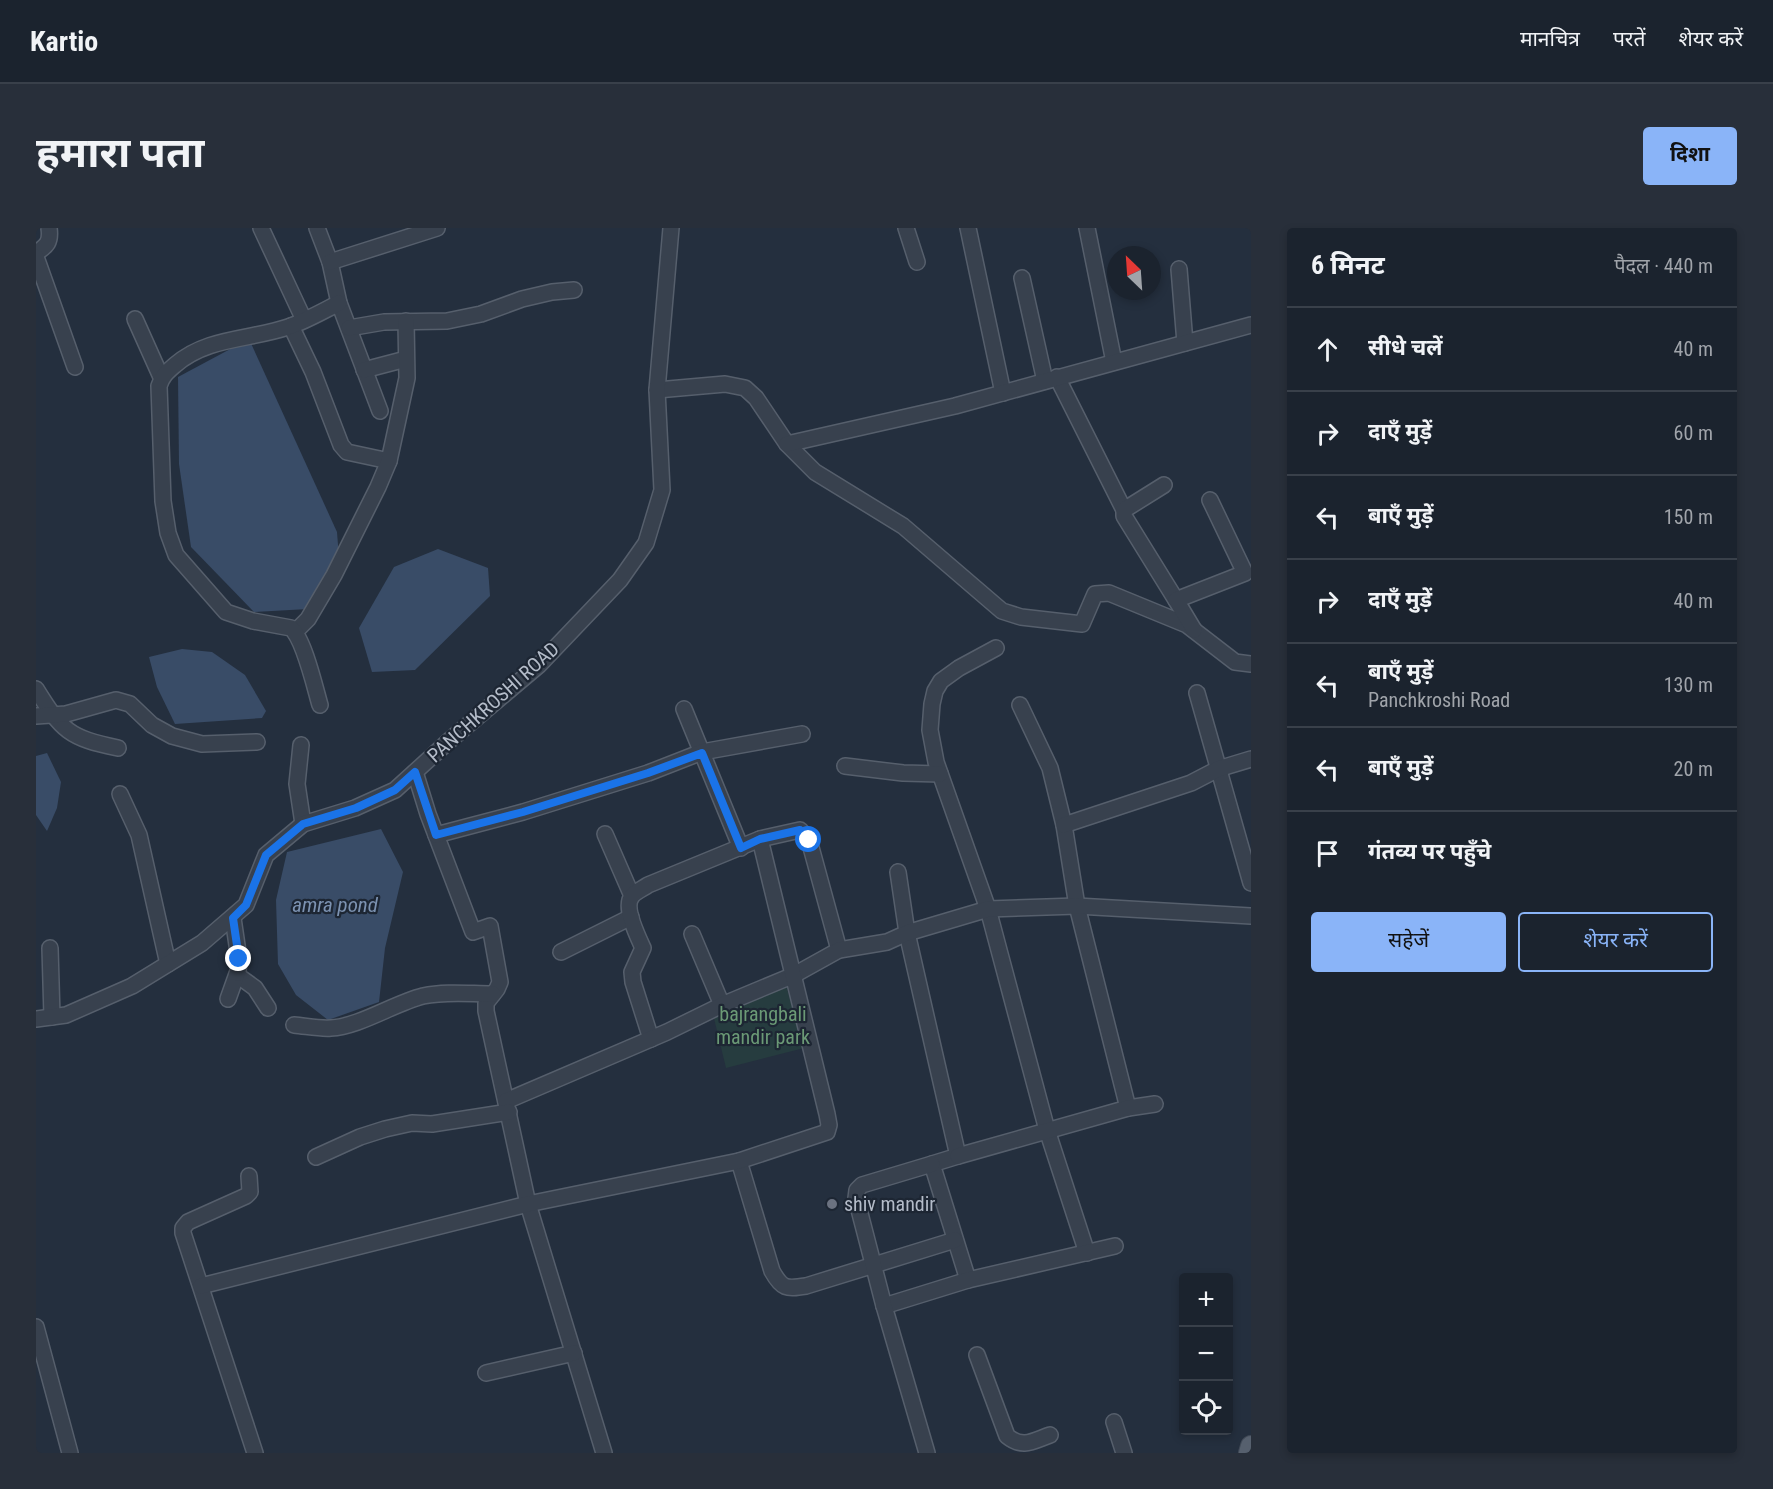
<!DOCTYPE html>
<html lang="hi">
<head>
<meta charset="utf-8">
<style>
  :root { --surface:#1b232e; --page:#282f3a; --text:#f1f3f6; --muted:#a0a4aa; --line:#39404a; --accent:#8ab4f8 }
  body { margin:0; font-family:"Roboto Condensed","Noto Sans Devanagari",sans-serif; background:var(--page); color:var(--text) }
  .controls { position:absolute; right:18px; bottom:18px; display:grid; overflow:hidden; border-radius:6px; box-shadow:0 3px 9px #0003 }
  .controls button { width:54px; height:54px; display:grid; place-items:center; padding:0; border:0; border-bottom:2px solid var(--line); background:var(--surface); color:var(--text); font:30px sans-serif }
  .compass { position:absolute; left:1071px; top:18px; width:54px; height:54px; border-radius:50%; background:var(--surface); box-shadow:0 3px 9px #0003; rotate:335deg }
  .stop { position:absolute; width:18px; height:18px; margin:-14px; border:4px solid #1a73e8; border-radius:50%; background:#fff }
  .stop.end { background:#1a73e8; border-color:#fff; box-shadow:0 2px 6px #0008 }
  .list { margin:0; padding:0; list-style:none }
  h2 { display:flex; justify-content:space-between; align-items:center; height:78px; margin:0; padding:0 24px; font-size:26px }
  h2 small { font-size:20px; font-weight:400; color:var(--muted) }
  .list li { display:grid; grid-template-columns:39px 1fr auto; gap:18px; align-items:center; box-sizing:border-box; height:84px; padding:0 24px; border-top:2px solid var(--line) }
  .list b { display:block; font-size:22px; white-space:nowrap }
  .list p { margin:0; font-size:20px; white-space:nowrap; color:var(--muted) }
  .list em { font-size:20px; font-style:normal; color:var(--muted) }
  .actions { display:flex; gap:12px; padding:18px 24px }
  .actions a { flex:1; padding:14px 0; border:2px solid var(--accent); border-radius:6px; text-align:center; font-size:21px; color:var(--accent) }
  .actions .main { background:var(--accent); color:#111 }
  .icon { flex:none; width:33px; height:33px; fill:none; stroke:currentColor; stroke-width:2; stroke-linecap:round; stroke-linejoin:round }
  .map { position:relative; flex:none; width:1215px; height:1225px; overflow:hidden; border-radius:6px }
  header { display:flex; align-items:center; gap:36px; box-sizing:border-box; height:84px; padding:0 30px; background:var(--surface); border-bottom:2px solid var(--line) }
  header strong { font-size:28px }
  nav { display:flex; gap:33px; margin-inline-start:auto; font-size:21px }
  .intro { display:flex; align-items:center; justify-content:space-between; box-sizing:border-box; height:144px; padding:0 36px }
  h1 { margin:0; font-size:42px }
  .button { padding:15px 27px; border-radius:6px; background:var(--accent); color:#111; font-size:21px; font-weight:700 }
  main { display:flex; gap:36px; padding:0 36px }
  aside { flex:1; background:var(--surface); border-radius:6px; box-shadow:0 3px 9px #0003 }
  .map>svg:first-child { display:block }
  .green { fill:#263c3f }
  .water { fill:#394c67 }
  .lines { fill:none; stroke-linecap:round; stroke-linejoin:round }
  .minor-casing { stroke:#565f6c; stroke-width:18 }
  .major-casing { stroke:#414a57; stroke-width:22 }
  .minor { stroke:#38414e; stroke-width:15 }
  .major { stroke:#56606e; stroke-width:20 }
  .route { stroke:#1a73e8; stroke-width:8 }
  .worship-dot { fill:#6b7280; stroke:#1d2633; stroke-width:2 }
  .labels { text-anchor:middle; stroke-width:4.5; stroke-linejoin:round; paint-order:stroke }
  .street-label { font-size:20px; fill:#b4bcc9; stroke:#1d2633 }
  .park-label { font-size:20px; fill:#6b9a76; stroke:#1d2633 }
  .poi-label { font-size:20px; fill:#b4bcc9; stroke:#1d2633; text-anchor:start }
  .water-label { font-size:21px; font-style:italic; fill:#7c92b1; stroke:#1d2633 }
</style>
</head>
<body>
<header>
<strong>Kartio</strong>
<nav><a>मानचित्र</a><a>परतें</a><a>शेयर करें</a></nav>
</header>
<div class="intro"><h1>हमारा पता</h1><a class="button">दिशा</a></div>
<main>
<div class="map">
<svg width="1215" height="1225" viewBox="0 0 1215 1225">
  <rect width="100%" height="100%" fill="#242f3e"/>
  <!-- green -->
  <path class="green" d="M749 754 768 820 690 840 677 786Z"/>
  <!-- water -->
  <g class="water">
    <path d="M213 111 301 304 303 330 272 381 218 384 155 319 143 236 142 149Z"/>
    <path d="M402 321 452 340 454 368 379 442 336 444 323 400 358 339Z"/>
    <path d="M146 421 176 424 209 447 230 483 226 490 139 496 121 459 113 429Z"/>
    <path d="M11 525 25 554 21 580 11 603 0 587V528Z"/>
    <path d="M345 601 367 644 349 720 343 774 292 792 260 767 242 736 240 672 251 624Z"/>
  </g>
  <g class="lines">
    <defs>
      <g id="minor">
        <path d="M225 0 268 92"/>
        <path d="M281 0 294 34 303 75 344 183"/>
        <path d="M870 0 881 34"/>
        <path d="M932 0 967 165"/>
        <path d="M1051 0 1078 134"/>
        <path d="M0 25C11 18 15 14 13 0"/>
        <path d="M0 29 39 139"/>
        <path d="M294 34 401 0"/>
        <path d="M1143 41 1149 115"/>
        <path d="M986 50 1009 153"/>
        <path d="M99 91 125 149"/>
        <path d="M255 98 277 144 305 217 311 224 353 233"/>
        <path d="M313 100 348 94 411 93 445 86 486 71 516 64 538 62"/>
        <path d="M328 142 370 131"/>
        <path d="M1021 149 1088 282"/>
        <path d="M621 162 689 156 709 160 720 170 751 216 779 244 867 298 966 383 985 389 1046 396 1059 366 1073 365 1151 397 1199 434 1215 436"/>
        <path d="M751 216 919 178 1215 97"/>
        <path d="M1128 257 1088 282V288L1140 372"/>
        <path d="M1158 402 1140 372 1209 345 1174 272"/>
        <path d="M259 404 272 391 298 347 342 259 353 233 371 150 370 93"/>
        <path d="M960 420 923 440 905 453 899 463 896 476 894 502 900 534 952 681 1011 902 1051 1025"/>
        <path d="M0 461C26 503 33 510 82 520"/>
        <path d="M1161 465 1215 655"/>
        <path d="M284 477C279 460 268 411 255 400L217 393 190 384 140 327 132 305 127 273 123 158C126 148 131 144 139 137 171 109 214 112 252 99 270 93 287 83 303 75"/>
        <path d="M984 477 1014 540 1028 597 1041 678 1092 880"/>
        <path d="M648 481 705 620"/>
        <path d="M0 488 30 486 80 472 94 476 116 497 136 508 166 516 221 514"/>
        <path d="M265 517 261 556 267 596"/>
        <path d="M809 538 867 545 904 546"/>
        <path d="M379 544 392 586 437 704 454 698 464 754 461 761 450 775V783L492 976 568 1225"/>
        <path d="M84 566 103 607 132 736"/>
        <path d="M1028 597 1155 555 1182 541 1215 531"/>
        <path d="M569 606 596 668"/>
        <path d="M400 607 487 584 612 545 666 524 766 506"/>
        <path d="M862 644 871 705 922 928 896 936 932 1052"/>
        <path d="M656 706 686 777"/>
        <path d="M14 720 16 789"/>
        <path d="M525 724 595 689"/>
        <path d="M201 747 219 760 232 780"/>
        <path d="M192 771 202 743 203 731 197 690"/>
        <path d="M0 791 30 787 96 758 166 715 210 677 230 627 267 596 319 580 359 562 414 512 503 437 584 352 610 315 626 262 621 162 635 0"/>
        <path d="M258 797C270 798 284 801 295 800 322 799 359 775 387 768 410 763 434 766 457 766"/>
        <path d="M615 811 597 754 596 744 607 720C602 709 587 679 596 668 599 664 608 660 612 657L724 611 764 602 773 612 803 722"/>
        <path d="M470 873 631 804 686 777 758 747 803 722 851 714 871 705 952 681 1041 678 1215 688"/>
        <path d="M922 928 1092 880 1119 876"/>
        <path d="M280 929 324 909 349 901 376 895 396 896 473 884"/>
        <path d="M703 933 736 1043C746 1061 750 1061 770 1058L919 1012"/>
        <path d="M213 948 214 964 210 968 152 994 147 1000V1005L219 1225"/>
        <path d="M165 1058 492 976 703 933 791 904 793 897 791 886 724 611"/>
        <path d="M848 1078 932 1052 1079 1018"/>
        <path d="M0 1099 34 1225"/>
        <path d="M941 1127 971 1208C987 1221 997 1213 1014 1207"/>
        <path d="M450 1145 538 1125"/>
        <path d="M1078 1194 1088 1225"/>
        <path d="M891 1225 848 1078 820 970 821 962 826 957 896 936"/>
      </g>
      <path id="major" d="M1213 1225 1215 1218"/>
    </defs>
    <!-- minor casing -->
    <use href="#minor" class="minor-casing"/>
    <!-- major casing -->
    <use href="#major" class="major-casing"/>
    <!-- minor -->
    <use href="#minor" class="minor"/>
    <!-- major -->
    <use href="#major" class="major"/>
  </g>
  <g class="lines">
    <!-- route -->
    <path class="route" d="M203 731 197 690 210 677 230 627 267 596 320 580 359 562 379 544 400 607 487 584 612 545 666 525 705 620 724 611 764 602 773 612"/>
  </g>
  <!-- markers -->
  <circle class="worship-dot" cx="796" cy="976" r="6"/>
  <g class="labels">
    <!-- street labels -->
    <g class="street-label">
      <text transform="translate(457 474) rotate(-42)" y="7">PANCHKROSHI ROAD</text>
    </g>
    <!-- park labels -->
    <g class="park-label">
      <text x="727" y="793">bajrangbali<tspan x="727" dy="23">mandir park</tspan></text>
    </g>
    <!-- poi labels -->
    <g class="poi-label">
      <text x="808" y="983">shiv mandir</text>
    </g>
    <!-- water labels -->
    <g class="water-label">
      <text x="299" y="684">amra pond</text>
    </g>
  </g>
</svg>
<div class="controls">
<button>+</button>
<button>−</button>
<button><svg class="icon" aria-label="locate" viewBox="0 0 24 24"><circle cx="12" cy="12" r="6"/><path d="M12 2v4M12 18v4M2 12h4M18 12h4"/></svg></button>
</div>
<svg class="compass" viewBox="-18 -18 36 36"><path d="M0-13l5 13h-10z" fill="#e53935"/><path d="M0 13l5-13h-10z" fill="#a0a4aa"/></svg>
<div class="stop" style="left:773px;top:612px"></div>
<div class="stop end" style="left:203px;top:731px"></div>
</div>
<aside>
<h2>6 मिनट<small>पैदल · 440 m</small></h2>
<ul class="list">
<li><svg class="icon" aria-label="ahead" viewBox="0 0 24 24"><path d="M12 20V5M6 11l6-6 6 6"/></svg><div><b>सीधे चलें</b></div><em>40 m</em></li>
<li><svg class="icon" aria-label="right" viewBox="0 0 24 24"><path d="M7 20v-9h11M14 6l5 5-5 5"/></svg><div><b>दाएँ मुड़ें</b></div><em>60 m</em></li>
<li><svg class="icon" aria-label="left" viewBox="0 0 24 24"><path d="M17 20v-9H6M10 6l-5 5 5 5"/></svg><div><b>बाएँ मुड़ें</b></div><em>150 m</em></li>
<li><svg class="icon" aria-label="right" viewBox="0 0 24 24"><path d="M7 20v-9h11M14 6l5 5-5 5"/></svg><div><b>दाएँ मुड़ें</b></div><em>40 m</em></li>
<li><svg class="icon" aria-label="left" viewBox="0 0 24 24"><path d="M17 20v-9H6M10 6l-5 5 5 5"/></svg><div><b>बाएँ मुड़ें</b><p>Panchkroshi Road</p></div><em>130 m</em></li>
<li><svg class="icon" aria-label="left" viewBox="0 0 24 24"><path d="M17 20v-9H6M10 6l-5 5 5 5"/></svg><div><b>बाएँ मुड़ें</b></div><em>20 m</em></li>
<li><svg class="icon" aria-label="arrive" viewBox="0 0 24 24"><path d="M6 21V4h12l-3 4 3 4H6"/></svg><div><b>गंतव्य पर पहुँचे</b></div></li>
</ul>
<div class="actions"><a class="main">सहेजें</a><a>शेयर करें</a></div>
</aside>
</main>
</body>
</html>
